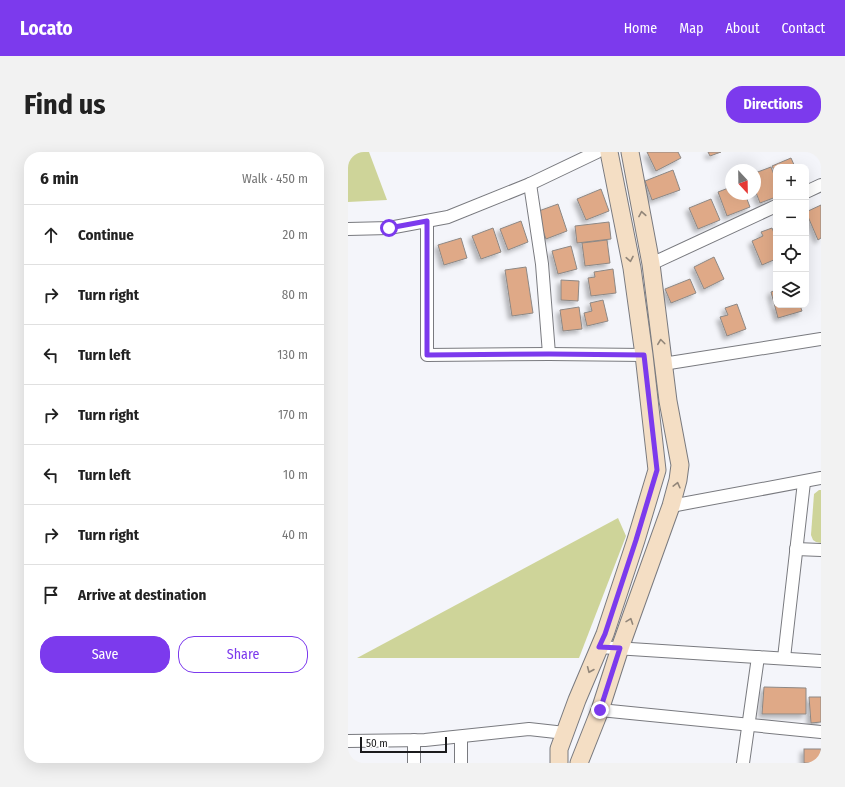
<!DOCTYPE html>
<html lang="en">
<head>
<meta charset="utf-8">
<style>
  :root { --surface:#fff; --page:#f2f2f2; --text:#222; --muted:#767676; --line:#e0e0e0; --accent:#7c3aed }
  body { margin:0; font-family:"Fira Sans Condensed",sans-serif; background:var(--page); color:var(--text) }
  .controls { position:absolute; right:12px; top:12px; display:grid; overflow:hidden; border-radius:8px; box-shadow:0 4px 16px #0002 }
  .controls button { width:36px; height:36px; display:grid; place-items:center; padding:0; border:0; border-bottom:1px solid var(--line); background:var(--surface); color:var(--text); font:20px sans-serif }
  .compass { position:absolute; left:377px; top:12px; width:36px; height:36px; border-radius:50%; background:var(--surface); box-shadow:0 4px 16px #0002; rotate:158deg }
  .scale { position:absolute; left:12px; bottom:10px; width:87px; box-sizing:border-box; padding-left:4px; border:2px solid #1b1b1d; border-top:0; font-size:11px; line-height:14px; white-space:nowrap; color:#1b1b1d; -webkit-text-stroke:3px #fff; paint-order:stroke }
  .stop { position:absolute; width:12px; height:12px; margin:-9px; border:3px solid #7c3aed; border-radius:50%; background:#fff }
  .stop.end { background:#7c3aed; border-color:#fff; box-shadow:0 1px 4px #0008 }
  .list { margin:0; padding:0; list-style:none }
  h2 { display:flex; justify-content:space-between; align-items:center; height:52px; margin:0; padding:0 16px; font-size:17px }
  h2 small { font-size:13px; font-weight:400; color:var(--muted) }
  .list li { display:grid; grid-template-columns:26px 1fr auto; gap:12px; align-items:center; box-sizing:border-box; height:60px; padding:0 16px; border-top:1px solid var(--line) }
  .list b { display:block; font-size:15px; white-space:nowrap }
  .list em { font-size:13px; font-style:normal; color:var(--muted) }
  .actions { display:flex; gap:8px; padding:12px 16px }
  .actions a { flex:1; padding:9px 0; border:1px solid var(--accent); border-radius:16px; text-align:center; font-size:14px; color:var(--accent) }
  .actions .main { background:var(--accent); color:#fff }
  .icon { flex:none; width:22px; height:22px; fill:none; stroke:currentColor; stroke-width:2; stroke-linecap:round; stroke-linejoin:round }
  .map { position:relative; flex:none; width:473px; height:611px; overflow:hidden; border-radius:16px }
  header { display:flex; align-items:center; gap:24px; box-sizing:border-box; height:56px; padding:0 20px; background:var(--accent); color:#fff }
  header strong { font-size:19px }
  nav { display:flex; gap:22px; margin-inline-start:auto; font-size:14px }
  .intro { display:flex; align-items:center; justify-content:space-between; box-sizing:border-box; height:96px; padding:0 24px }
  h1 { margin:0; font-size:28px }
  .button { padding:10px 18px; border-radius:16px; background:var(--accent); color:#fff; font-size:14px; font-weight:700 }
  main { display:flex; gap:24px; padding:0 24px }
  aside { flex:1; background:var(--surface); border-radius:16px; box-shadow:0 4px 16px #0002 }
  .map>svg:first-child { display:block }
  .green { fill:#ced499 }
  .building { fill:#dfa987; stroke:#8d8885; filter:url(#shadow) }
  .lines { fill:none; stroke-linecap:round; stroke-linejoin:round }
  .street-casing { stroke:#797a7f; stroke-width:14 }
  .secondary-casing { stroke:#797a7f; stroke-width:19 }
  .street { stroke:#fff; stroke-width:12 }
  .secondary { stroke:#f4dec4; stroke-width:17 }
  .oneway { stroke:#928679 }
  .route { stroke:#7c3aed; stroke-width:5 }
</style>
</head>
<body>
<header>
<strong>Locato</strong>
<nav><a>Home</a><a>Map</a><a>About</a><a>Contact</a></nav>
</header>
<div class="intro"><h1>Find us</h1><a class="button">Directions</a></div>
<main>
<aside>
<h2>6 min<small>Walk · 450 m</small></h2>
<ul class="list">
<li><svg class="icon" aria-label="ahead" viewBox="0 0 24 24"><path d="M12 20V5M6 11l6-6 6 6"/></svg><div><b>Continue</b></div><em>20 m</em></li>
<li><svg class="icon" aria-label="right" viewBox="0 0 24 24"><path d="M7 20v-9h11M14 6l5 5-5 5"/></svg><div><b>Turn right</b></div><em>80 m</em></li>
<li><svg class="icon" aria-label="left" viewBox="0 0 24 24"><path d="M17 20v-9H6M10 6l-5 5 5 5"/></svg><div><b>Turn left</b></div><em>130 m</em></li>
<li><svg class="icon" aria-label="right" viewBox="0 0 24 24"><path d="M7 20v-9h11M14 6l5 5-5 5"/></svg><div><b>Turn right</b></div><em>170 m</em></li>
<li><svg class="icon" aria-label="left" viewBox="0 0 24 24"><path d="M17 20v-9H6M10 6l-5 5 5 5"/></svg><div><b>Turn left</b></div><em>10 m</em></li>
<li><svg class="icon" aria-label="right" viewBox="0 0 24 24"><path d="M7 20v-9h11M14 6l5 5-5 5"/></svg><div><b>Turn right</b></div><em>40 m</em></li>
<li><svg class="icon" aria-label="arrive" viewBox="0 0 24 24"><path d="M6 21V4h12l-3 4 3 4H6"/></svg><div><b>Arrive at destination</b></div></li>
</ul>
<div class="actions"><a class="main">Save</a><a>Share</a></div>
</aside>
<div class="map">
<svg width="473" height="611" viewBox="0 0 473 611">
  <defs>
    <filter id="shadow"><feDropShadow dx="-3.5" dy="3.5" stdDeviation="2" flood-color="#0004"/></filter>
  </defs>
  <rect width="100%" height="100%" fill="#f4f5fa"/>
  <!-- green -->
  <g class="green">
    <path d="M0 0H21L39 48 0 50Z"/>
    <path d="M471 338H473V391L468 390 465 388 463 383 466 342Z"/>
    <path d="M270 366 278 384 231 506H9Z"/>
  </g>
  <!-- building -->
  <g class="building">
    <path d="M299 0H330L333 6 308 19Z"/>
    <path d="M360 0H373L362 4Z"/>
    <path d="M443 6 447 15H428V22L424 14Z"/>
    <path d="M423 15 428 28V45L412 51 407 38V27H408L407 21Z"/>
    <path d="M325 18 332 38 304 48 297 29Z"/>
    <path d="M383 35V42H397L402 55 379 64 370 40Z"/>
    <path d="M253 37 261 59 238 68 229 47Z"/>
    <path d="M363 47 372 68 350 77 341 56Z"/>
    <path d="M210 52 219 79 198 87 188 60Z"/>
    <path d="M473 53V86L470 88 458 60Z"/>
    <path d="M173 69 180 90 160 98 152 77Z"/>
    <path d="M261 70 263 87 229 91 227 74Z"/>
    <path d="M145 76 153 100 133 107 124 84Z"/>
    <path d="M424 76 428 86V107L414 113 404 89 415 84 413 80Z"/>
    <path d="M113 86 119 106 96 113 90 93Z"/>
    <path d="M259 88 262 111 237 114 234 91Z"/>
    <path d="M223 94 229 117 210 122 204 99Z"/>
    <path d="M366 105 376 127 356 137 346 115Z"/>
    <path d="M178 115 185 161 164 164 157 118Z"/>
    <path d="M265 117 268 141 243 144 240 126 247 125 246 120Z"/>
    <path d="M342 127 348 141 323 151 317 137Z"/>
    <path d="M213 128 231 129 230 149 213 148Z"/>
    <path d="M428 138V153H452L454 159 430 166 423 140Z"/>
    <path d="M255 148 260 169 239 174 236 161 244 159 242 151Z"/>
    <path d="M389 152 398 177 379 184 372 165 380 163 377 156Z"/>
    <path d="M231 155 234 177 215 179 212 158Z"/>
    <path d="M416 535 458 536V562H414Z"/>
    <path d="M461 545H473V570L463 571Z"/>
    <rect x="456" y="597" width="17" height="14"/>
  </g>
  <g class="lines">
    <defs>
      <g id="street">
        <path d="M182 32 194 112 201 202"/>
        <path d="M458 40 473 33"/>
        <path d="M79 69V203L201 202 296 203"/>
        <path d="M0 77 41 76 100 65 182 32 249 0"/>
        <path d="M303 112 428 54"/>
        <path d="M315 212 473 187"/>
        <path d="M323 354 473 326"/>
        <path d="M448 397 473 398"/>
        <path d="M251 495 473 509"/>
        <path d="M436 506 456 330"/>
        <path d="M252 558 473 580"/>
        <path d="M0 589 77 588 181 577 217 581"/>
        <path d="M66 611V588"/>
        <path d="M113 611V585"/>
        <path d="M395 611 410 505"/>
      </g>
      <g id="secondary">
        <path d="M211 611V597L229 548 257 482 288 388 309 318 296 203 284 116 261 0"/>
        <path d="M231 611 252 558 272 496 323 354 330 328 332 313 320 249 303 112 282 0"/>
      </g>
    </defs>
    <!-- street casing -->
    <use href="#street" class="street-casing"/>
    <!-- secondary casing -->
    <use href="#secondary" class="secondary-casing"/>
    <!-- street -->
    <use href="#street" class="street"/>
    <!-- secondary -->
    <use href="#secondary" class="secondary"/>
  </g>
  <!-- one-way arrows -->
  <defs><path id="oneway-chevron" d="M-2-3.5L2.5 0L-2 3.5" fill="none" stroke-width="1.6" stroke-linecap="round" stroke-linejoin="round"/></defs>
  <g class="oneway">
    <use href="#oneway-chevron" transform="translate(294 62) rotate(-100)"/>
    <use href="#oneway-chevron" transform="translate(282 107) rotate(79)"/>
    <use href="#oneway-chevron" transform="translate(313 190) rotate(-97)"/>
    <use href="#oneway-chevron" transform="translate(329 333) rotate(-76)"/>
    <use href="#oneway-chevron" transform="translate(282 469) rotate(-70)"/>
    <use href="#oneway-chevron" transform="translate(242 518) rotate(113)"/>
  </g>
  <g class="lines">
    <!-- route -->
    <path class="route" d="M41 76 79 69V203L201 202 296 203 309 318 288 388 257 482 251 495 272 496 252 558"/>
  </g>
</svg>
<div class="controls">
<button>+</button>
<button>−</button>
<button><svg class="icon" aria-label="locate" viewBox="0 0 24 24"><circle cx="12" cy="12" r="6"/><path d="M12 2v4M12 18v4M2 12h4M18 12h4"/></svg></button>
<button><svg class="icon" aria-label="layers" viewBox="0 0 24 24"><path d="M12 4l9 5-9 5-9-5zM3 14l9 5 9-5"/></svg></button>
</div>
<svg class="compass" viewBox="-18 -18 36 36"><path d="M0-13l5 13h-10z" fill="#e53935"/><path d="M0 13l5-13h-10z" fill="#767676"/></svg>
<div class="scale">50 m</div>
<div class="stop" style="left:41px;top:76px"></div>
<div class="stop end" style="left:252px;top:558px"></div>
</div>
</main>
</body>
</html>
